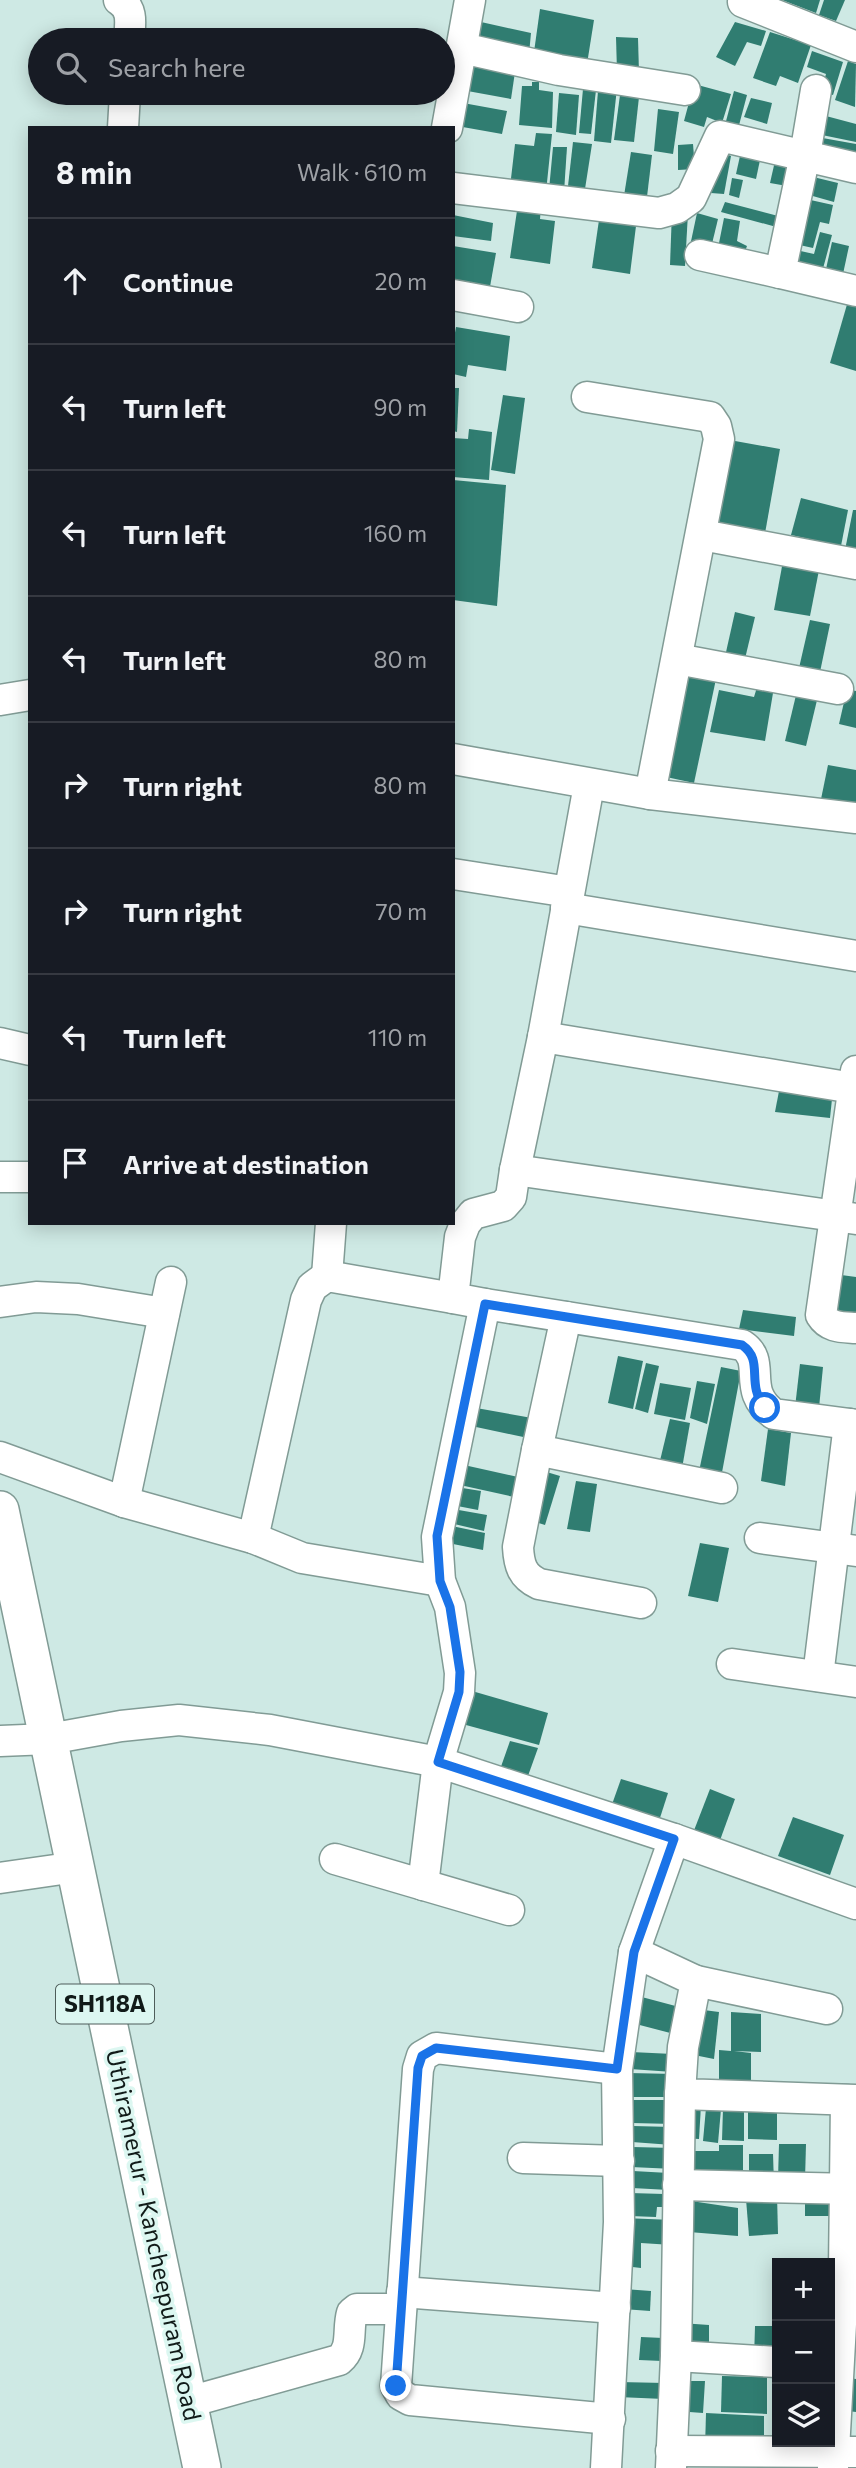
<!DOCTYPE html>
<html lang="en">
<head>
<meta charset="utf-8">
<style>
  :root { --surface:#171b24; --page:#242831; --text:#f1f3f6; --muted:#9ea1a6; --line:#363941 }
  body { margin:0; font-family:Commissioner,sans-serif; background:var(--page); color:var(--text) }
  .controls { position:absolute; right:21px; bottom:21px; display:grid; overflow:hidden; border-radius:0px; box-shadow:0 4px 18px #0003 }
  .controls button { width:63px; height:63px; display:grid; place-items:center; padding:0; border:0; border-bottom:2px solid var(--line); background:var(--surface); color:var(--text); font:35px sans-serif }
  .stop { position:absolute; width:21px; height:21px; margin:-16px; border:5px solid #1a73e8; border-radius:50%; background:#fff }
  .stop.end { background:#1a73e8; border-color:#fff; box-shadow:0 2px 7px #0008 }
  .list { margin:0; padding:0; list-style:none }
  h2 { display:flex; justify-content:space-between; align-items:center; height:91px; margin:0; padding:0 28px; font-size:30px }
  h2 small { font-size:23px; font-weight:400; color:var(--muted) }
  .list li { display:grid; grid-template-columns:46px 1fr auto; gap:21px; align-items:center; box-sizing:border-box; height:126px; padding:0 28px; border-top:2px solid var(--line) }
  .list b { display:block; font-size:26px; white-space:nowrap }
  .list em { font-size:23px; font-style:normal; color:var(--muted) }
  .icon { flex:none; width:38px; height:38px; fill:none; stroke:currentColor; stroke-width:2; stroke-linecap:round; stroke-linejoin:round }
  .map { position:relative; flex:none; width:856px; height:2468px; overflow:hidden }
  .search { position:absolute; background:var(--surface); box-shadow:0 4px 18px #0003; left:28px; top:28px; width:427px; height:77px; display:flex; align-items:center; gap:18px; box-sizing:border-box; padding:0 24px; border-radius:38px; color:var(--muted); font-size:26px }
  .panel { position:absolute; background:var(--surface); box-shadow:0 4px 18px #0003; left:28px; top:126px; width:427px; height:1099px; border-radius:0px }
  .map>svg:first-child { display:block }
  .building { fill:#307d71 }
  .lines { fill:none; stroke-linecap:round; stroke-linejoin:round }
  .minor-casing { stroke:#819b95; stroke-width:33 }
  .major-casing { stroke:#819b95; stroke-width:40 }
  .minor { stroke:#fff; stroke-width:30 }
  .major { stroke:#fff; stroke-width:37 }
  .route { stroke:#1a73e8; stroke-width:9 }
  .labels { text-anchor:middle; stroke-width:7; stroke-linejoin:round; paint-order:stroke }
  .shield { fill:#dcf7f1; stroke:#4e5d5a; stroke-width:2 }
  .shield-label { font-size:23px; font-weight:bold; fill:#111b19 }
  .street-label { font-size:24px; fill:#111b19; stroke:#dcf7f1 }
</style>
</head>
<body>
<div class="map">
<svg width="856" height="2468" viewBox="0 0 856 2468">
  <rect width="100%" height="100%" fill="#cee9e4"/>
  <!-- building -->
  <g class="building">
    <path d="M782 0H820L816 13Z"/>
    <path d="M824 0H845L836 21 819 15Z"/>
    <path d="M540 9 594 20 587 64 534 52Z"/>
    <path d="M481 22 531 33 529 54 478 44Z"/>
    <path d="M735 22 766 31 761 46 747 42 735 66 716 57Z"/>
    <path d="M770 32 811 45 798 83 780 76 776 86 753 78Z"/>
    <path d="M616 37 638 38 639 73 617 72Z"/>
    <path d="M812 51 843 62 833 95 821 91 826 74 807 67Z"/>
    <path d="M848 61 856 64 855 107 835 100Z"/>
    <path d="M468 64 515 72 511 99 462 90Z"/>
    <path d="M532 82H539V90L553 92 552 128 519 125 522 86H532Z"/>
    <path d="M694 84 731 94 722 123 707 117 704 127 684 121Z"/>
    <path d="M617 88 611 143 594 141 598 91Z"/>
    <path d="M583 89 596 90 591 134 579 133Z"/>
    <path d="M734 91 747 95 738 129 725 125Z"/>
    <path d="M559 93 579 95 576 135 556 132Z"/>
    <path d="M620 95 639 97 634 142 614 140Z"/>
    <path d="M751 98 772 103 767 124 744 117Z"/>
    <path d="M463 103 507 111 502 134 457 126Z"/>
    <path d="M658 109 679 112 673 154 654 151Z"/>
    <path d="M826 116 856 124V142L822 135Z"/>
    <path d="M536 133 552 134 546 192 510 187 515 144 534 146Z"/>
    <path d="M817 137 856 144V165L813 156Z"/>
    <path d="M573 142 592 144 585 189 568 186Z"/>
    <path d="M693 144 695 169 678 170V145Z"/>
    <path d="M553 147H567L564 192 549 190Z"/>
    <path d="M631 152 652 155 646 205 623 202Z"/>
    <path d="M723 153 731 156 724 194 711 193V163Z"/>
    <path d="M740 156 760 160 756 179 736 174Z"/>
    <path d="M775 161 791 165 787 186 770 183Z"/>
    <path d="M805 175 838 183 834 202 802 193Z"/>
    <path d="M732 178 743 180 739 198 729 195Z"/>
    <path d="M806 199 833 205 829 224 820 222 813 248 795 244Z"/>
    <path d="M725 202 782 217 780 228 721 212Z"/>
    <path d="M518 204 541 207 540 219 555 221 550 264 510 258Z"/>
    <path d="M672 211 688 213 685 266 670 265Z"/>
    <path d="M697 213 718 219 710 252 690 246Z"/>
    <path d="M453 215 493 223 491 241 453 236Z"/>
    <path d="M724 218 740 221 737 241 747 246 741 262 717 253Z"/>
    <path d="M599 220 636 226 630 274 592 268Z"/>
    <path d="M820 232 832 235 821 276 791 268 796 250 814 254Z"/>
    <path d="M832 242 849 246 843 274 826 269Z"/>
    <path d="M453 246 496 253 488 298 453 292Z"/>
    <path d="M848 301 856 303V371L830 363Z"/>
    <path d="M456 327 510 336 506 371 468 365 466 377 453 374V344Z"/>
    <path d="M453 388H459L457 432 453 431Z"/>
    <path d="M503 395 525 398 515 474 491 470Z"/>
    <path d="M469 429 492 432 489 480 453 477V438L468 439Z"/>
    <path d="M724 439 780 449 764 539 708 529Z"/>
    <path d="M453 480 506 485 497 606 453 600Z"/>
    <path d="M801 498 848 510 841 546 791 535Z"/>
    <path d="M853 510H856V553L845 550Z"/>
    <path d="M783 561 820 565 810 616 774 610Z"/>
    <path d="M735 612 755 617 743 667 724 661Z"/>
    <path d="M810 620 830 624 820 672 799 668Z"/>
    <path d="M679 672 716 679 694 783 657 775Z"/>
    <path d="M758 684 774 687 765 741 710 732 719 690 754 697Z"/>
    <path d="M847 689 856 691V728L839 724Z"/>
    <path d="M797 691 818 696 806 746 785 741Z"/>
    <path d="M828 765 856 770V810L820 804Z"/>
    <path d="M779 1091 832 1099 830 1118 775 1112Z"/>
    <path d="M834 1274 856 1277V1322L827 1315Z"/>
    <path d="M743 1310 796 1317 794 1336 739 1329Z"/>
    <path d="M618 1356 643 1361 633 1409 608 1403Z"/>
    <path d="M646 1363 659 1366 648 1413 635 1409Z"/>
    <path d="M800 1364 823 1367 818 1418 794 1416Z"/>
    <path d="M721 1367 741 1371 720 1483 698 1476Z"/>
    <path d="M697 1381 715 1384 707 1424 690 1418Z"/>
    <path d="M660 1383 691 1388 685 1420 654 1414Z"/>
    <path d="M465 1406 532 1418 528 1438 462 1424Z"/>
    <path d="M670 1419 690 1423 681 1474 658 1469Z"/>
    <path d="M768 1429 791 1433 785 1486 761 1481Z"/>
    <path d="M455 1463 518 1477 514 1497 451 1483Z"/>
    <path d="M540 1470 560 1476 545 1525 526 1519Z"/>
    <path d="M576 1481 597 1484 590 1532 567 1529Z"/>
    <path d="M450 1486 481 1491 478 1510 447 1504Z"/>
    <path d="M453 1509 487 1515 484 1531 450 1523Z"/>
    <path d="M447 1525 485 1533 483 1550 443 1542Z"/>
    <path d="M700 1543 729 1548 718 1602 688 1596Z"/>
    <path d="M465 1689 548 1713 539 1745 455 1722Z"/>
    <path d="M510 1741 538 1748 524 1787 497 1778Z"/>
    <path d="M621 1779 668 1793 658 1824 610 1810Z"/>
    <path d="M710 1789 735 1799 719 1843 693 1833Z"/>
    <path d="M793 1817 844 1835 830 1875 778 1856Z"/>
    <path d="M638 1996 683 2008 678 2035 632 2023Z"/>
    <path d="M696 2009 719 2012 714 2059 689 2054Z"/>
    <path d="M731 2012 761 2014V2052L734 2051 751 2053V2089L719 2087V2050L731 2051Z"/>
    <path d="M631 2052 673 2054V2072L630 2069Z"/>
    <path d="M628 2073 675 2074 674 2097H625Z"/>
    <path d="M633 2100H673V2124L632 2123Z"/>
    <path d="M684 2104 701 2105 699 2139 682 2138Z"/>
    <path d="M706 2108 721 2109 718 2143 703 2141Z"/>
    <path d="M723 2109H744V2141L722 2140Z"/>
    <path d="M748 2112H777V2140L748 2139Z"/>
    <path d="M633 2126 673 2127 672 2145 632 2142Z"/>
    <path d="M779 2144H806L805 2180 778 2179Z"/>
    <path d="M719 2145H743V2181H694L695 2151H719Z"/>
    <path d="M632 2147 674 2148V2169L631 2167Z"/>
    <path d="M749 2154H773L774 2184 749 2183Z"/>
    <path d="M633 2171 669 2173V2190L632 2188Z"/>
    <path d="M630 2193 664 2194V2207H657L656 2217 630 2216Z"/>
    <path d="M777 2195 778 2234 749 2236 746 2199Z"/>
    <rect x="805" y="2195" width="34" height="21"/>
    <path d="M691 2201 738 2208V2236L689 2232Z"/>
    <path d="M623 2218 673 2220 672 2245 641 2243V2268L624 2266Z"/>
    <path d="M624 2289 651 2291 650 2311 623 2309Z"/>
    <path d="M681 2323 709 2325V2344L680 2342Z"/>
    <path d="M755 2326H774L773 2360 754 2359Z"/>
    <path d="M641 2337 663 2338 662 2361 639 2360Z"/>
    <path d="M722 2376 767 2377V2414L721 2412Z"/>
    <path d="M849 2378 856 2379V2412L848 2411Z"/>
    <path d="M678 2381H705L703 2413 676 2411Z"/>
    <path d="M619 2382 665 2383 664 2399 618 2397Z"/>
    <path d="M706 2413 764 2416V2449L705 2448Z"/>
  </g>
  <g class="lines">
    <defs>
      <g id="minor">
        <path d="M119 0C134 9 130 25 129 40"/>
        <path d="M743 2 856 47"/>
        <path d="M462 48 559 70 685 90"/>
        <path d="M816 90 805 155 780 273 856 291"/>
        <path d="M123 128 125 93"/>
        <path d="M447 128 470 0"/>
        <path d="M453 188 659 213 677 208 691 198 720 136 856 168"/>
        <path d="M700 255 780 273"/>
        <path d="M453 295 518 307"/>
        <path d="M587 397 710 417 716 426 719 439 650 794"/>
        <path d="M702 535 856 564"/>
        <path d="M677 659 838 689"/>
        <path d="M0 700 30 695"/>
        <path d="M453 759 650 794 856 818"/>
        <path d="M453 874 569 892"/>
        <path d="M566 908 856 956"/>
        <path d="M543 1037 853 1088"/>
        <path d="M0 1043 30 1050"/>
        <path d="M856 1071 821 1315C829 1328 842 1327 856 1328"/>
        <path d="M515 1170 856 1219"/>
        <path d="M0 1177H30"/>
        <path d="M327 1276 331 1223"/>
        <path d="M0 1302 36 1297 78 1299 164 1313"/>
        <path d="M485 1304 453 1298 460 1237 465 1224 473 1214 503 1206 511 1197 515 1170 543 1037 589 785"/>
        <path d="M566 1317 537 1450 518 1547C519 1565 522 1576 539 1584L641 1603"/>
        <path d="M537 1450 722 1488"/>
        <path d="M0 1457 124 1502 253 1538 302 1558 440 1581"/>
        <path d="M124 1502 171 1282"/>
        <path d="M253 1538 306 1300 312 1287 327 1276 453 1298"/>
        <path d="M760 1538 856 1551"/>
        <path d="M732 1664 856 1682"/>
        <path d="M818 1676 849 1424"/>
        <path d="M0 1741 49 1739 121 1726 179 1720 270 1730 438 1762 459 1692 460 1673 450 1607 440 1581 437 1537 485 1304 742 1345C768 1362 740 1390 774 1414L856 1425"/>
        <path d="M335 1859 509 1910"/>
        <path d="M0 1878 76 1867"/>
        <path d="M423 1885 438 1762 674 1839 856 1904"/>
        <path d="M634 1952 674 1839"/>
        <path d="M696 1981 827 2009"/>
        <path d="M523 2158 619 2161"/>
        <path d="M678 2185 856 2189"/>
        <path d="M402 2292 615 2308"/>
        <path d="M676 2356 777 2362"/>
        <path d="M189 2402 339 2360C354 2348 347 2330 352 2313L357 2309H401"/>
        <path d="M610 2419 410 2400 401 2395 396 2386 418 2069 422 2056 436 2048 617 2069"/>
        <path d="M671 2451 856 2452"/>
        <path d="M606 2468 619 2222 617 2069 634 1952 696 1981 683 2047 680 2094 856 2100"/>
        <path d="M671 2468 676 2356 680 2094"/>
        <path d="M833 2468 844 2270 846 2100"/>
      </g>
      <path id="major" d="M0 1510 202 2468"/>
    </defs>
    <!-- minor casing -->
    <use href="#minor" class="minor-casing"/>
    <!-- major casing -->
    <use href="#major" class="major-casing"/>
    <!-- minor -->
    <use href="#minor" class="minor"/>
    <!-- major -->
    <use href="#major" class="major"/>
  </g>
  <g class="lines">
    <!-- route -->
    <path class="route" d="M396 2386 418 2068 422 2056 436 2048 617 2069 634 1952 674 1839 438 1762 459 1692 460 1672 450 1607 440 1581 437 1536 485 1304 742 1345C765 1361 745 1383 765 1408"/>
  </g>
  <g class="labels">
    <!-- shield labels -->
    <rect class="shield" x="56" y="1984.5" width="98" height="39" rx="5"/>
    <g class="shield-label">
      <text x="105" y="2012">SH118A</text>
    </g>
    <!-- street labels -->
    <g class="street-label">
      <text transform="translate(153 2235) rotate(78)" y="8">Uthiramerur - Kancheepuram Road</text>
    </g>
  </g>
</svg>
<div class="controls">
<button>+</button>
<button>−</button>
<button><svg class="icon" aria-label="layers" viewBox="0 0 24 24"><path d="M12 4l9 5-9 5-9-5zM3 14l9 5 9-5"/></svg></button>
</div>
<div class="stop" style="left:765px;top:1408px"></div>
<div class="stop end" style="left:396px;top:2386px"></div>
<div class="search"><svg class="icon" aria-label="search" viewBox="0 0 24 24"><circle cx="10" cy="10" r="6"/><path d="M15 15l6 6"/></svg>Search here</div>
<section class="panel">
<h2>8 min<small>Walk · 610 m</small></h2>
<ul class="list">
<li><svg class="icon" aria-label="ahead" viewBox="0 0 24 24"><path d="M12 20V5M6 11l6-6 6 6"/></svg><div><b>Continue</b></div><em>20 m</em></li>
<li><svg class="icon" aria-label="left" viewBox="0 0 24 24"><path d="M17 20v-9H6M10 6l-5 5 5 5"/></svg><div><b>Turn left</b></div><em>90 m</em></li>
<li><svg class="icon" aria-label="left" viewBox="0 0 24 24"><path d="M17 20v-9H6M10 6l-5 5 5 5"/></svg><div><b>Turn left</b></div><em>160 m</em></li>
<li><svg class="icon" aria-label="left" viewBox="0 0 24 24"><path d="M17 20v-9H6M10 6l-5 5 5 5"/></svg><div><b>Turn left</b></div><em>80 m</em></li>
<li><svg class="icon" aria-label="right" viewBox="0 0 24 24"><path d="M7 20v-9h11M14 6l5 5-5 5"/></svg><div><b>Turn right</b></div><em>80 m</em></li>
<li><svg class="icon" aria-label="right" viewBox="0 0 24 24"><path d="M7 20v-9h11M14 6l5 5-5 5"/></svg><div><b>Turn right</b></div><em>70 m</em></li>
<li><svg class="icon" aria-label="left" viewBox="0 0 24 24"><path d="M17 20v-9H6M10 6l-5 5 5 5"/></svg><div><b>Turn left</b></div><em>110 m</em></li>
<li><svg class="icon" aria-label="arrive" viewBox="0 0 24 24"><path d="M6 21V4h12l-3 4 3 4H6"/></svg><div><b>Arrive at destination</b></div></li>
</ul>
</section>
</div>
</body>
</html>
